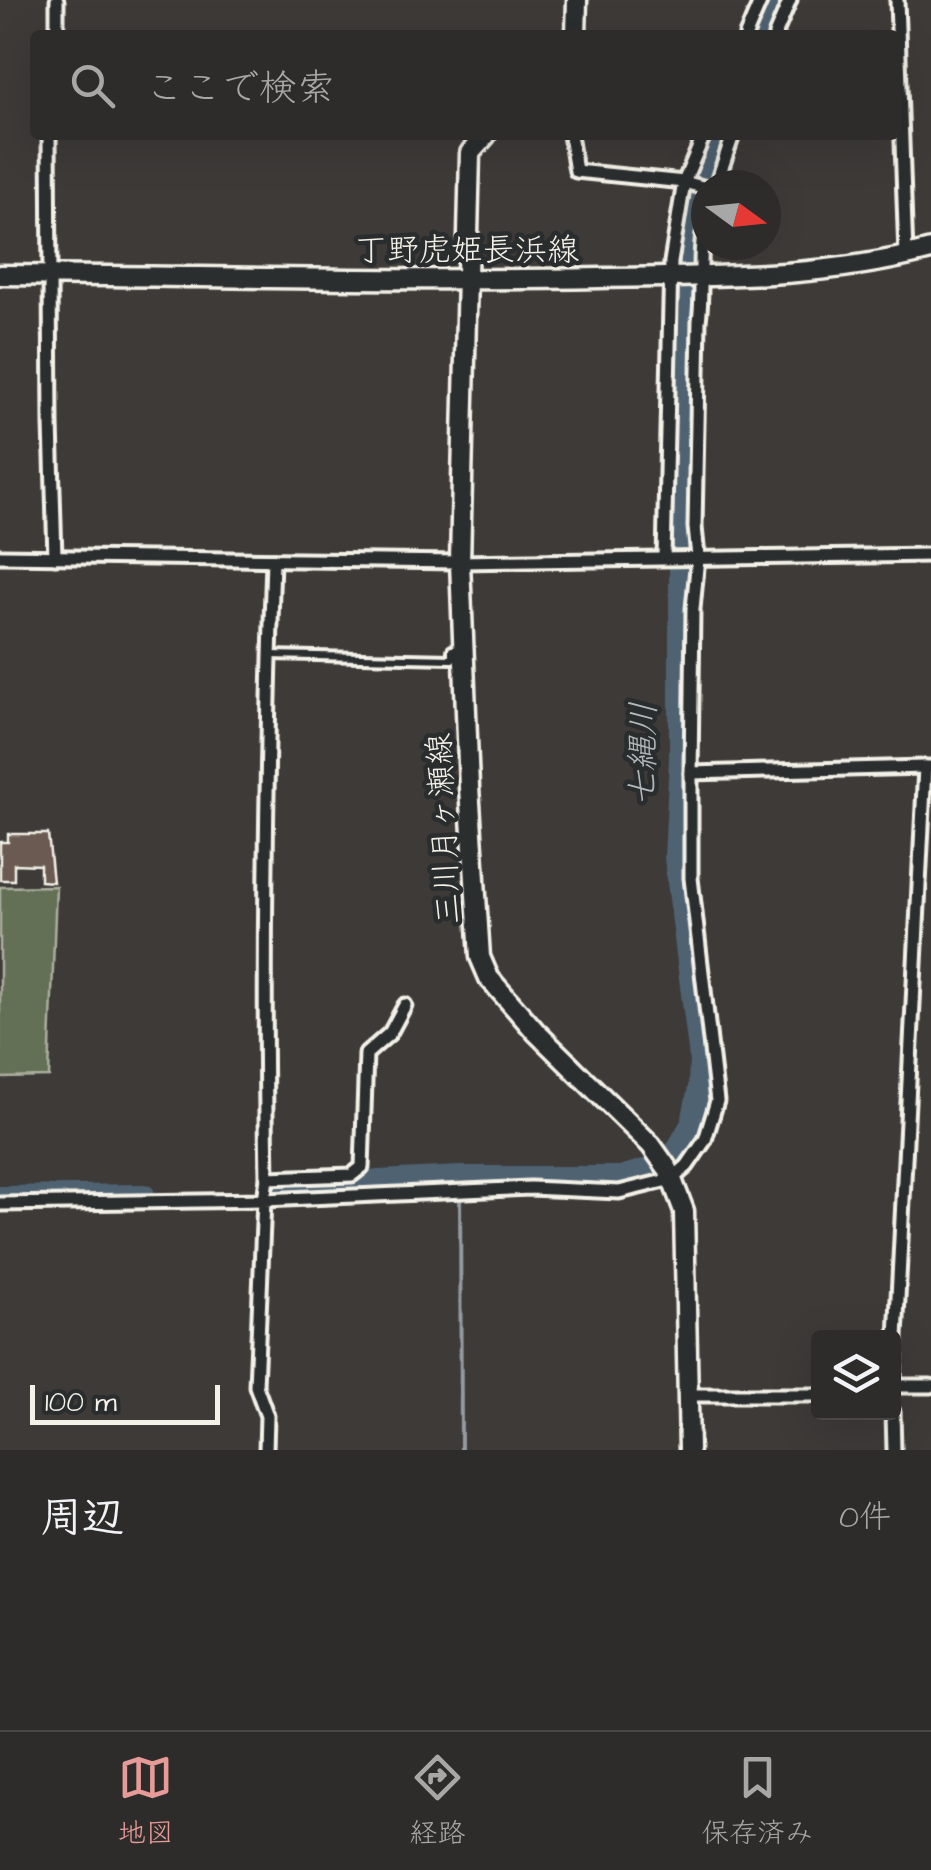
<!DOCTYPE html>
<html lang="ja">
<head>
<meta charset="utf-8">
<style>
  :root { --surface:#2e2c2a; --page:#3a3836; --text:#f1f3f6; --muted:#a7a7a8; --line:#494847; --accent:#e69b98 }
  body { margin:0; font-family:"Architects Daughter","Klee One",sans-serif; background:var(--page); color:var(--text) }
  .controls { position:absolute; right:30px; bottom:30px; display:grid; overflow:hidden; border-radius:10px; box-shadow:0 10px 40px #0002 }
  .controls button { width:90px; height:90px; display:grid; place-items:center; padding:0; border:0; border-bottom:2px solid var(--line); background:var(--surface); color:var(--text); font:50px sans-serif }
  .compass { position:absolute; left:691px; top:170px; width:90px; height:90px; border-radius:50%; background:var(--surface); box-shadow:0 10px 40px #0002; rotate:105deg }
  .scale { position:absolute; left:30px; bottom:25px; width:190px; box-sizing:border-box; padding-left:10px; border:5px solid #f4f1e8; border-top:0; font-size:28px; line-height:35px; white-space:nowrap; color:#f4f1e8; -webkit-text-stroke:8px #2a2d2e; paint-order:stroke }
  .list { margin:0; padding:0; list-style:none }
  h2 { display:flex; justify-content:space-between; align-items:center; height:130px; margin:0; padding:0 40px; font-size:42px }
  h2 small { font-size:32px; font-weight:400; color:var(--muted) }
  .icon { flex:none; width:55px; height:55px; fill:none; stroke:currentColor; stroke-width:2; stroke-linecap:round; stroke-linejoin:round }
  .map { position:relative; flex:none; width:931px; height:1450px; overflow:hidden }
  .search { position:absolute; background:var(--surface); box-shadow:0 10px 40px #0002; left:30px; right:30px; top:30px; height:110px; display:flex; align-items:center; gap:25px; box-sizing:border-box; padding:0 35px; border-radius:10px; color:var(--muted); font-size:38px }
  .sheet { height:280px; background:var(--surface) }
  nav { display:flex; justify-content:space-around; align-items:center; box-sizing:border-box; height:140px; border-top:2px solid var(--line); background:var(--surface); font-size:28px; color:var(--muted) }
  nav a { display:grid; justify-items:center; gap:5px }
  nav .on { color:var(--accent) }
  .map>svg:first-child { display:block }
  .green { fill:#646f56; stroke:#acb09f; stroke-width:2.5 }
  .lines { fill:none; stroke-linecap:round; stroke-linejoin:round }
  .stream { stroke:#919ba1; stroke-width:4 }
  .river { stroke:#4f6272; stroke-width:22 }
  .building { fill:#6a5a51; stroke:#f4f1e8; stroke-width:2.5 }
  .lane-casing { stroke:#f4f1e8; stroke-width:14 }
  .street-casing { stroke:#f4f1e8; stroke-width:19 }
  .secondary-casing { stroke:#f4f1e8; stroke-width:25 }
  .lane { stroke:#2a2d2e; stroke-width:6 }
  .street { stroke:#2a2d2e; stroke-width:11 }
  .secondary { stroke:#2a2d2e; stroke-width:18 }
  .labels { text-anchor:middle; stroke-width:9; stroke-linejoin:round; paint-order:stroke }
  .street-label { font-size:32px; fill:#f4f1e8; stroke:#2a2d2e }
  .water-label { font-size:35px; font-style:italic; fill:#b2b8b9; stroke:#2a2d2e }
</style>
</head>
<body>
<div class="map">
<svg width="931" height="1450" viewBox="0 0 931 1450">
  <rect width="100%" height="100%" fill="#3d3a38"/>
  <filter id="ink" filterUnits="userSpaceOnUse"><feTurbulence type="fractalNoise" baseFrequency=".01" numOctaves="2"/><feDisplacementMap in="SourceGraphic" scale="20" xChannelSelector="R" yChannelSelector="G"/><feConvolveMatrix kernelMatrix="1 2 1 2 8 2 1 2 1" color-interpolation-filters="sRGB"/></filter>
  <g filter="url(#ink)">
    <!-- green -->
    <path class="green" d="M56 886 49 1077 0 1078V887Z"/>
    <g class="lines">
      <!-- stream -->
      <path class="stream" d="M460 1177 461 1450"/>
      <!-- river -->
      <g class="river">
        <path d="M759 35 774 0"/>
        <path d="M276 1186 460 1177H621L651 1168 676 1151 692 1123 699 1088 700 1058 675 858 680 759V465L686 246 692 213 717 135"/>
        <path d="M0 1197 144 1195"/>
      </g>
    </g>
    <!-- building -->
    <path class="building" d="M8 834H48L53 882 40 881V865L14 864V880H0V842H8Z"/>
    <g class="lines">
      <defs>
        <path id="lane" d="M270 655 452 659V650H463"/>
        <g id="street">
          <path d="M57 0V35"/>
          <path d="M897 0 906 256"/>
          <path d="M746 35 761 0"/>
          <path d="M775 35 790 0"/>
          <path d="M49 135 51 424 55 557"/>
          <path d="M570 135 576 171 684 182 706 188"/>
          <path d="M716 185 733 135"/>
          <path d="M706 220C697 252 704 288 699 321L695 527 698 557 693 609 691 773 925 767"/>
          <path d="M0 556 460 562 931 555"/>
          <path d="M664 558 671 262 684 182 704 135"/>
          <path d="M267 1178 352 1175 362 1167 366 1054 390 1033 405 1005"/>
          <path d="M0 1204 264 1200 267 1178C263 971 266 766 273 560"/>
          <path d="M894 1377 925 767H930"/>
          <path d="M894 1386H931"/>
          <path d="M688 1395H818"/>
          <path d="M893 1412 894 1450"/>
          <path d="M266 1450 267 1416 256 1386 264 1200 530 1188 619 1192 672 1179 687 1166 705 1140 717 1101 691 878V773"/>
        </g>
        <g id="secondary">
          <path d="M576 35 577 0"/>
          <path d="M486 135 470 153 460 562 469 787 480 957 489 978 536 1032 651 1145 668 1169 684 1211 689 1450"/>
          <path d="M0 275C200 276 400 282 600 278 712 276 821 279 931 250"/>
        </g>
      </defs>
      <!-- lane casing -->
      <use href="#lane" class="lane-casing"/>
      <!-- street casing -->
      <use href="#street" class="street-casing"/>
      <!-- secondary casing -->
      <use href="#secondary" class="secondary-casing"/>
      <!-- lane -->
      <use href="#lane" class="lane"/>
      <!-- street -->
      <use href="#street" class="street"/>
      <!-- secondary -->
      <use href="#secondary" class="secondary"/>
    </g>
  </g>
  <g class="labels">
    <!-- street labels -->
    <g class="street-label">
      <text x="467" y="260">丁野虎姫長浜線</text>
      <text transform="translate(443 829) rotate(-93)" y="11">三川月ヶ瀬線</text>
    </g>
    <!-- water labels -->
    <g class="water-label">
      <text transform="translate(642 754) rotate(-89)" y="12">七縄川</text>
    </g>
  </g>
</svg>
<div class="controls">
<button><svg class="icon" aria-label="layers" viewBox="0 0 24 24"><path d="M12 4l9 5-9 5-9-5zM3 14l9 5 9-5"/></svg></button>
</div>
<svg class="compass" viewBox="-18 -18 36 36"><path d="M0-13l5 13h-10z" fill="#e53935"/><path d="M0 13l5-13h-10z" fill="#a7a7a8"/></svg>
<div class="scale">100 m</div>
<div class="search"><svg class="icon" aria-label="search" viewBox="0 0 24 24"><circle cx="10" cy="10" r="6"/><path d="M15 15l6 6"/></svg>ここで検索</div>
</div>
<section class="sheet">
<h2>周辺<small>0件</small></h2>
<ul class="list">
</ul>
</section>
<nav>
<a class="on"><svg class="icon" aria-label="map" viewBox="0 0 24 24"><path d="M3 6l6-2 6 2 6-2v14l-6 2-6-2-6 2zM9 4v14M15 6v14"/></svg>地図</a>
<a><svg class="icon" aria-label="directions" viewBox="0 0 24 24"><path d="M12 3l9 9-9 9-9-9zM9 14v-3h6M13 9l2 2-2 2"/></svg>経路</a>
<a><svg class="icon" aria-label="saved" viewBox="0 0 24 24"><path d="M7 4h10v16l-5-4-5 4z"/></svg>保存済み</a>
</nav>
</body>
</html>
